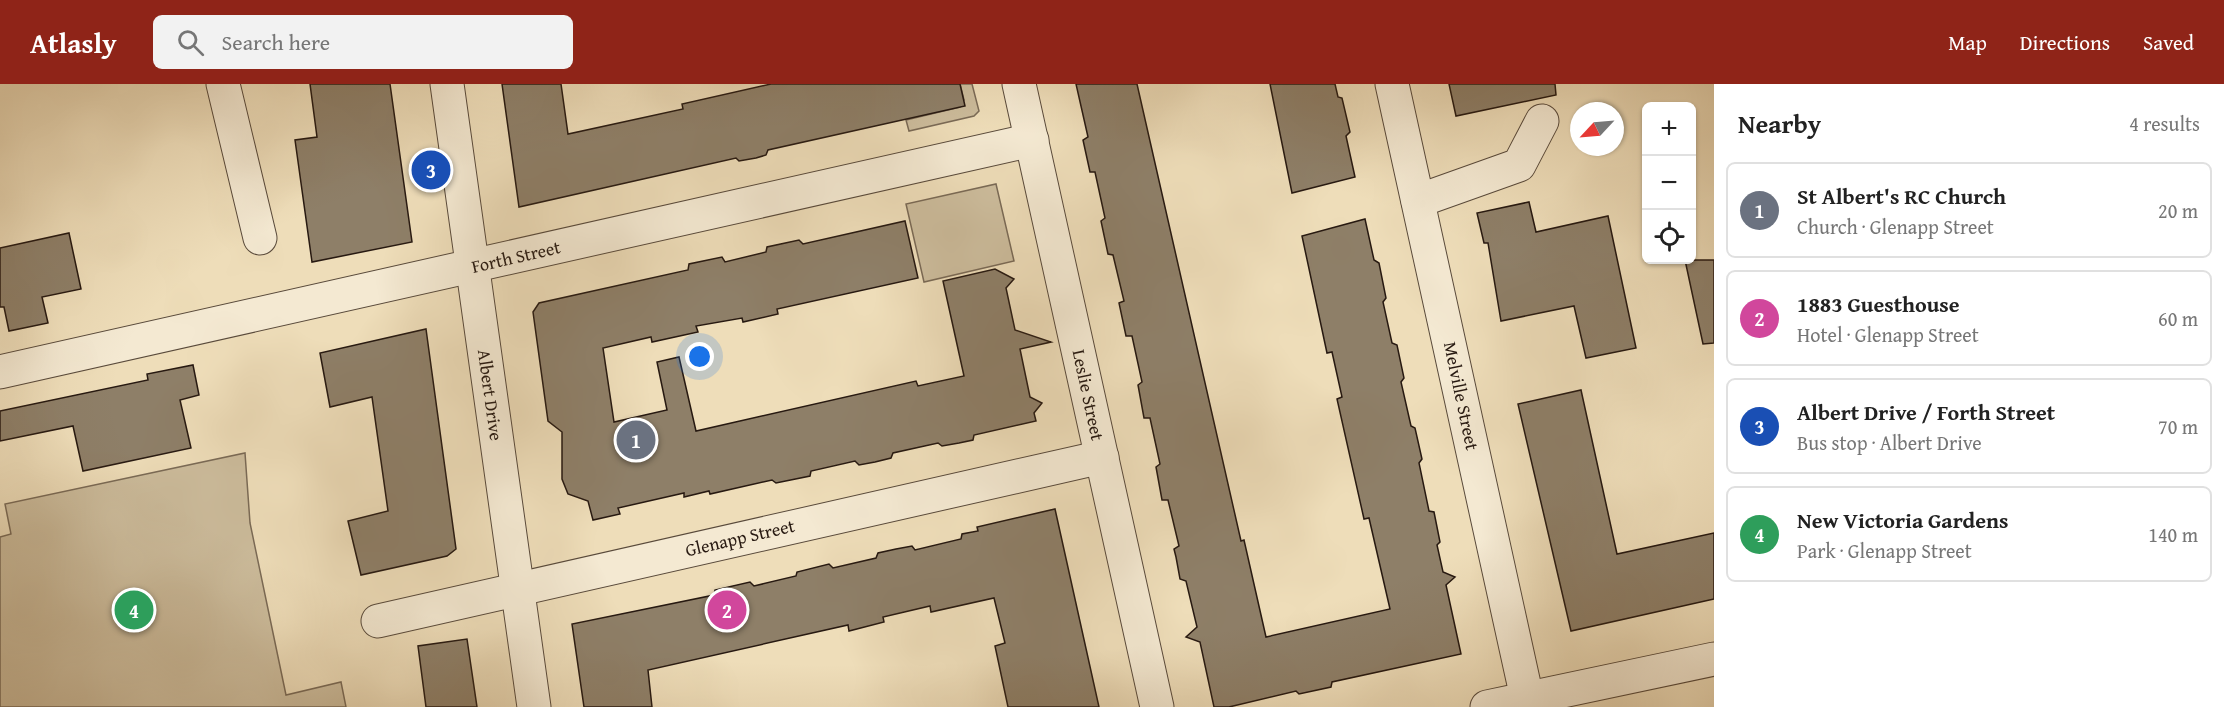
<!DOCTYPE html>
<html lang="en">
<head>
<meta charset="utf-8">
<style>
  :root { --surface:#fff; --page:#f2f2f2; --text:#222; --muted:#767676; --line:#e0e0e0; --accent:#8f2418 }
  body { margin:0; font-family:"Gentium Book Plus",serif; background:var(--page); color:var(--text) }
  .controls { position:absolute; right:18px; top:18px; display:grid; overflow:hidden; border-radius:9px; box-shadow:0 2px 4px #0004 }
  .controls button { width:54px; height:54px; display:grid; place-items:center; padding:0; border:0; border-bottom:2px solid var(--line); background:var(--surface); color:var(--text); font:30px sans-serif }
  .compass { position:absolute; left:1570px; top:18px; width:54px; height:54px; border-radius:50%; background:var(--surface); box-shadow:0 2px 4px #0004; rotate:244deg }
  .you { position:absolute; left:700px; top:273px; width:21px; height:21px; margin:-15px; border:4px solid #fff; border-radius:50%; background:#1a73e8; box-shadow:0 0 0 9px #1a73e833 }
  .badge { display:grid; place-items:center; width:39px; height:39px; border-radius:50%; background:var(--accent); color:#fff; font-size:20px; font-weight:700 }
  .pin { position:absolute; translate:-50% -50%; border:3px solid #fff; box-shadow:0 2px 6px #0006 }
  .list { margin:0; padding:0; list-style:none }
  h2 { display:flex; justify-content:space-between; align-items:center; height:78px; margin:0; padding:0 24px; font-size:26px }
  h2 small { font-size:20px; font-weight:400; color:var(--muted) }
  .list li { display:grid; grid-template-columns:39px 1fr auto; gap:18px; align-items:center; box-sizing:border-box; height:96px; margin:0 12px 12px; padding:0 12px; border:2px solid var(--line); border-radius:9px }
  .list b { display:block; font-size:22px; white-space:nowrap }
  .list p { margin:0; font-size:20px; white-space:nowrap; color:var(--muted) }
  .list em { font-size:20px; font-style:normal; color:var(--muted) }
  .icon { flex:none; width:33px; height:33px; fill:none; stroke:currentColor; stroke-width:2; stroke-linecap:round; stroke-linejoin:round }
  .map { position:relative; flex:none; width:1714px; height:623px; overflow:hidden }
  header { display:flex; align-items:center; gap:36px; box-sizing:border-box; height:84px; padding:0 30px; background:var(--accent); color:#fff }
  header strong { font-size:28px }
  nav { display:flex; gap:33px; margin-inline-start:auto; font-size:21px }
  .search { width:420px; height:54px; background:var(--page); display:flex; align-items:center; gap:15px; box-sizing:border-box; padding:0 21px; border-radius:9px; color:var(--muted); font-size:22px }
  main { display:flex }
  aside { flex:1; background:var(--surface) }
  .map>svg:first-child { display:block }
  .green { fill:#ccbc9c; stroke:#7a6a56; stroke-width:1.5 }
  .building { fill:#8e7f68; stroke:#271911; stroke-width:1.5 }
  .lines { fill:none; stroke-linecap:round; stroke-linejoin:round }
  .minor-casing { stroke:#594a3b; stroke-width:35 }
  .minor { stroke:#f4e9d2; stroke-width:33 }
  .labels { text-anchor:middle; stroke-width:5; stroke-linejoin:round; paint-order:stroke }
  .street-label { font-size:18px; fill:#271911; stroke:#f4e9d2 }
</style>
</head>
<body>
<header>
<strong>Atlasly</strong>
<div class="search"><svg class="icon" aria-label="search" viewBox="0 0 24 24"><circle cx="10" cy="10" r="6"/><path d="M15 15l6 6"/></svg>Search here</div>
<nav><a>Map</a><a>Directions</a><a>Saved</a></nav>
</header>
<main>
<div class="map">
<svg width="1714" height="623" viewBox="0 0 1714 623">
  <rect width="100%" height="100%" fill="#eeddb9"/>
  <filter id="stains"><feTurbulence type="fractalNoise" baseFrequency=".00333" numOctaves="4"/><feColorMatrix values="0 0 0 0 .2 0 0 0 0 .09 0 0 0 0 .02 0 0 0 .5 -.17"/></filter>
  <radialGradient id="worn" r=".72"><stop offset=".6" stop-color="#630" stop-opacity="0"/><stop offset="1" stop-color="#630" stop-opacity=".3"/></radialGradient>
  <!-- green -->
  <g class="green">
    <path d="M960 0H972L979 27 974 32 909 47 906 36 960 23 964 16Z"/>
    <path d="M996 100 1014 177 924 198 906 120Z"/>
    <path d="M245 369 250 439 286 611 341 598 346 623H0V453L11 450 5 420Z"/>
  </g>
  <!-- building -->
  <g class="building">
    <path d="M310 0H390L412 158 312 178 295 56 317 53Z"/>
    <path d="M502 0H561L568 50 683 25 682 20 771 0H960L965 22 768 66 766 71 756 74 739 77 736 74 519 123Z"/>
    <path d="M1076 0H1137L1241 457 1244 456 1266 553 1390 525 1369 434 1364 435 1337 315 1342 313 1332 268 1327 269 1302 152 1365 135 1374 176 1379 179 1386 214 1383 218 1392 259 1397 261 1404 294 1401 298 1411 342 1415 344 1422 375 1419 379 1429 427 1434 428 1440 458 1437 461 1443 488 1455 493 1446 501 1461 570 1332 598 1331 603 1299 610 1296 607 1229 623H1214L1200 558 1186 553 1197 543 1186 497 1180 495 1176 473 1174 465 1179 462 1168 416H1162L1156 383 1160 380 1150 334H1144L1138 301 1142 298 1132 252H1126L1119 219 1124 217 1113 171 1108 170 1101 137 1105 134 1095 88H1090L1083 56 1088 53Z"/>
    <path d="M1270 0H1335L1338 13 1342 14 1350 48 1346 52 1355 93 1292 109Z"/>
    <path d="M1449 0H1555L1556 11 1456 32Z"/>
    <path d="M1529 118 1536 148 1608 132 1636 264 1586 274 1574 222 1501 237 1488 159H1484L1477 129Z"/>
    <path d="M905 137 918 194 777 225 778 230 743 238 742 234 696 242 698 248 652 258 651 253 603 264 614 338 667 326 657 278 679 273 696 347 916 297 918 302 964 292 943 197 995 185 1014 195 1006 204 1015 246 1051 258 1020 265 1030 313 1042 319 1034 329 1036 337 974 351 973 356 959 359 942 362 938 359 893 369 891 374 875 378 859 381 855 377 811 387 810 392 776 399 772 396 710 410 709 407 684 413V409L618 424 620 430 593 436 588 417 568 410 562 395V348L548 337 533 228 539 219 688 186 689 180 722 173 725 178 766 168 767 163 799 156 803 160Z"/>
    <path d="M69 149 81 205 42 213 48 239 9 247 4 223H0V164Z"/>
    <path d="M1685 176H1714V259L1703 260Z"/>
    <path d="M426 245 456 465 447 472 361 491 348 437 388 427 372 313 330 323 320 269Z"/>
    <path d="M193 281 199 311 180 316 191 364 83 387 73 342 0 357V327L148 296 147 290Z"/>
    <path d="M1581 306 1617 470 1714 449V515L1571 547 1518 320Z"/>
    <path d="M1055 425 1099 623H1008L995 562 1005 559 994 514 931 528 930 522 883 533 884 538 849 547 848 541 648 586 652 623H584L572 540 714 511 715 506 750 498 754 502 796 492 797 488 829 480 833 484 876 474 878 469 896 465 912 462 915 466 961 455 962 450 978 447 977 443Z"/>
    <path d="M467 555 477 623H426L418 562Z"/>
  </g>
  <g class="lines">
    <defs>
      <g id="minor">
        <path d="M223 0 260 154"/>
        <path d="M447 0 534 623"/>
        <path d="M1019 0 1157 623"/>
        <path d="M1392 0 1529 623"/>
        <path d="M1418 117 1519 81 1542 37"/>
        <path d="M0 288 1032 56"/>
        <path d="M378 537 1102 373"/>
        <path d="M1487 623 1714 575"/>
      </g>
    </defs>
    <!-- minor casing -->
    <use href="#minor" class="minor-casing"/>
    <!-- minor -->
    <use href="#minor" class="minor"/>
  </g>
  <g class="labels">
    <!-- street labels -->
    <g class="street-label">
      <text transform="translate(516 173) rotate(-13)" y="6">Forth Street</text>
      <text transform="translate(490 311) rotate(82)" y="6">Albert Drive</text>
      <text transform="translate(1088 311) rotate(78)" y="6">Leslie Street</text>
      <text transform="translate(1461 312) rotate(78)" y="6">Melville Street</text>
      <text transform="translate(740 454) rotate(-13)" y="6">Glenapp Street</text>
    </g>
  </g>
  <rect width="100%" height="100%" filter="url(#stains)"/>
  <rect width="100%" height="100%" fill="url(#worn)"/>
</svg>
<div class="controls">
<button>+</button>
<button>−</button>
<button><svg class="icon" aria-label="locate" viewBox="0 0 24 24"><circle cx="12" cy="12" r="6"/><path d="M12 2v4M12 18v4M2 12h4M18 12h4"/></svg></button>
</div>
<svg class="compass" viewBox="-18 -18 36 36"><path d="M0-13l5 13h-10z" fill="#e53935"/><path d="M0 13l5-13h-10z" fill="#767676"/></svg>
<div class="you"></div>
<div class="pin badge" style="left:636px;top:356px;background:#6b7280">1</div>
<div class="pin badge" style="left:727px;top:526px;background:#d1479c">2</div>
<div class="pin badge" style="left:431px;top:86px;background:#1a4fb4">3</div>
<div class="pin badge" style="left:134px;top:526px;background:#2e9e5b">4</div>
</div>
<aside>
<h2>Nearby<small>4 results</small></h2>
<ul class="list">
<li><span class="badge" style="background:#6b7280">1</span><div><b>St Albert's RC Church</b><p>Church · Glenapp Street</p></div><em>20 m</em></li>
<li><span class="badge" style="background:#d1479c">2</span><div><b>1883 Guesthouse</b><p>Hotel · Glenapp Street</p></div><em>60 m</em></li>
<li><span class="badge" style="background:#1a4fb4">3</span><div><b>Albert Drive / Forth Street</b><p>Bus stop · Albert Drive</p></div><em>70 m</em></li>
<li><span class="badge" style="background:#2e9e5b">4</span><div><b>New Victoria Gardens</b><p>Park · Glenapp Street</p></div><em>140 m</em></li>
</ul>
</aside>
</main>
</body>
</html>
